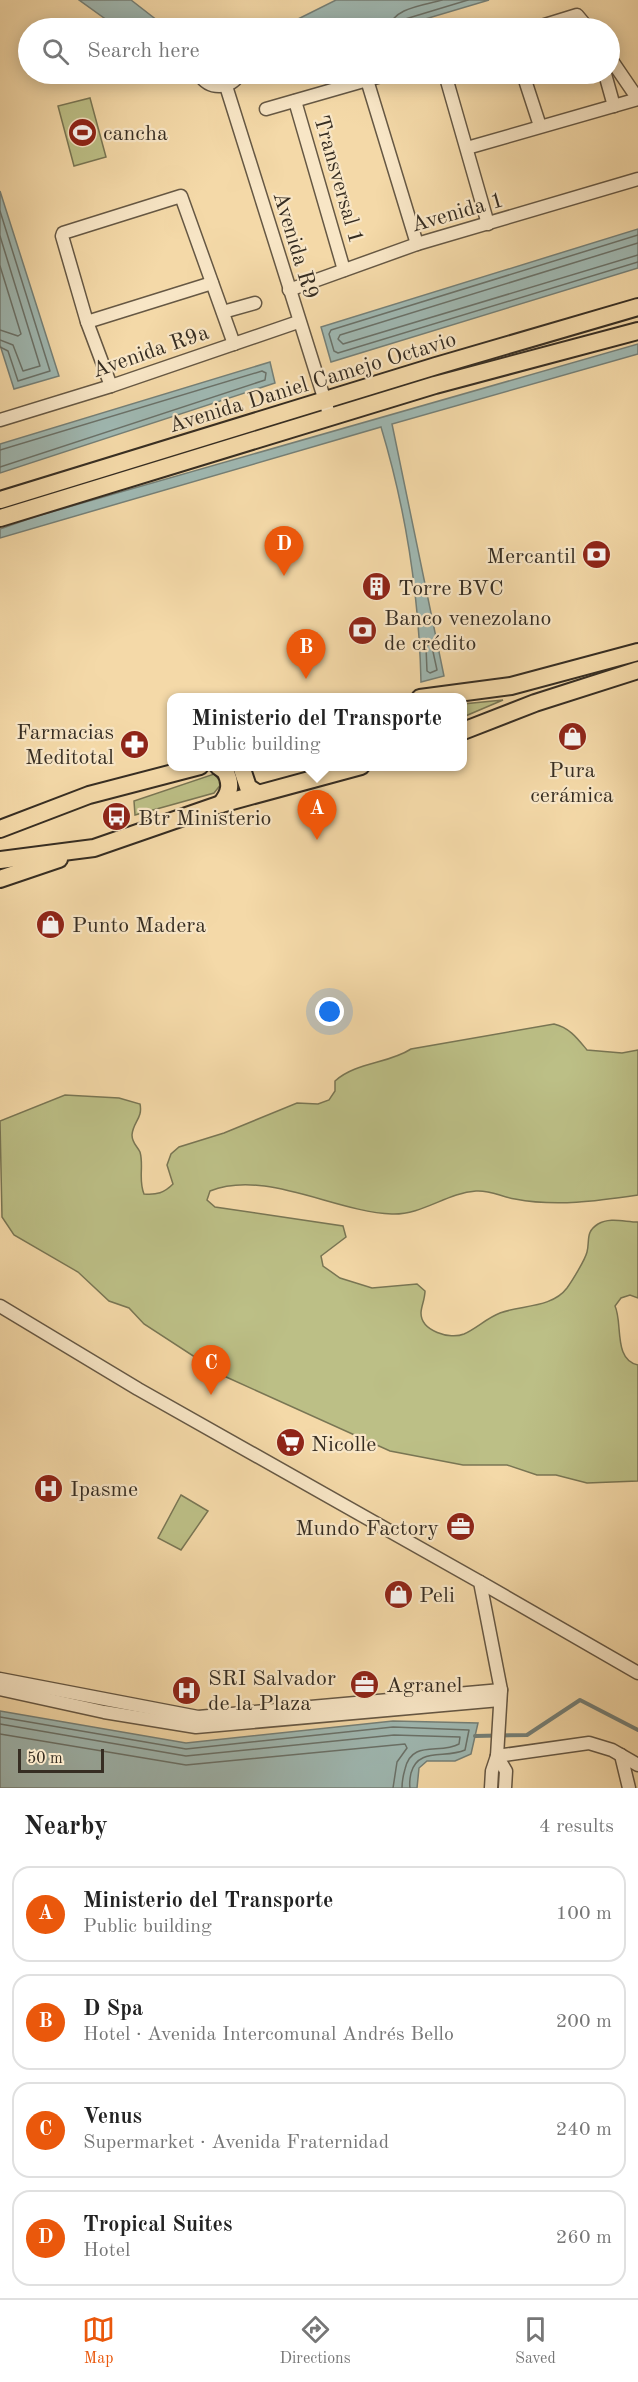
<!DOCTYPE html>
<html lang="en">
<head>
<meta charset="utf-8">
<style>
  :root { --surface:#fff; --page:#f2f2f2; --text:#222; --muted:#767676; --line:#e0e0e0; --accent:#ea580c }
  body { margin:0; font-family:"Old Standard TT",serif; background:var(--page); color:var(--text) }
  .scale { position:absolute; left:18px; bottom:15px; width:86px; box-sizing:border-box; padding-left:6px; border:3px solid #362d22; border-top:0; font-size:16px; line-height:21px; white-space:nowrap; color:#362d22; -webkit-text-stroke:4px #f8e6c6; paint-order:stroke }
  .you { position:absolute; left:330px; top:1012px; width:21px; height:21px; margin:-15px; border:4px solid #fff; border-radius:50%; background:#1a73e8; box-shadow:0 0 0 9px #1a73e833 }
  .badge { display:grid; place-items:center; width:39px; height:39px; border-radius:50%; background:var(--accent); color:#fff; font-size:20px; font-weight:700 }
  .pin { position:absolute; translate:-50% -50px; filter:drop-shadow(0 2px 3px #0008) }
  .pin::after { content:''; position:absolute; top:32px; width:21px; height:18px; background:inherit; clip-path:polygon(0 0,100% 0,50% 100%) }
  .popup { position:absolute; left:167px; top:693px; width:300px; height:78px; box-sizing:border-box; display:grid; place-content:center; border-radius:12px; background:var(--surface); filter:drop-shadow(0 2px 4px #0005); font-size:20px; white-space:nowrap; color:var(--muted) }
  .popup b { font-size:22px; color:var(--text) }
  .popup::after { content:''; position:absolute; left:50%; top:100%; margin-left:-12px; border:12px solid transparent; border-top-color:var(--surface) }
  .list { margin:0; padding:0; list-style:none }
  h2 { display:flex; justify-content:space-between; align-items:center; height:78px; margin:0; padding:0 24px; font-size:26px }
  h2 small { font-size:20px; font-weight:400; color:var(--muted) }
  .list li { display:grid; grid-template-columns:39px 1fr auto; gap:18px; align-items:center; box-sizing:border-box; height:96px; margin:0 12px 12px; padding:0 12px; border:2px solid var(--line); border-radius:18px }
  .list b { display:block; font-size:22px; white-space:nowrap }
  .list p { margin:0; font-size:20px; white-space:nowrap; color:var(--muted) }
  .list em { font-size:20px; font-style:normal; color:var(--muted) }
  .icon { flex:none; width:33px; height:33px; fill:none; stroke:currentColor; stroke-width:2; stroke-linecap:round; stroke-linejoin:round }
  .map { position:relative; flex:none; width:638px; height:1788px; overflow:hidden }
  .search { position:absolute; background:var(--surface); box-shadow:0 3px 15px #0003; left:18px; right:18px; top:18px; height:66px; display:flex; align-items:center; gap:15px; box-sizing:border-box; padding:0 21px; border-radius:33px; color:var(--muted); font-size:22px }
  .sheet { height:510px; background:var(--surface) }
  nav { display:flex; justify-content:space-around; align-items:center; box-sizing:border-box; height:84px; border-top:2px solid var(--line); background:var(--surface); font-size:16px; color:var(--muted) }
  nav a { display:grid; justify-items:center; gap:3px }
  nav .on { color:var(--accent) }
  .map>svg:first-child { display:block }
  .green { fill:#bcbf86; stroke:#797654; stroke-width:1.5 }
  .water { fill:#9fb8b2; stroke:#758078; stroke-width:1.5 }
  .lines { fill:none; stroke-linecap:round; stroke-linejoin:round }
  .shore { stroke:#6a726a; stroke-width:1.5 }
  .stream { stroke:#758078; stroke-width:4 }
  .minor-casing { stroke:#665844; stroke-width:15 }
  .major-casing { stroke:#362d22; stroke-width:20 }
  .minor { stroke:#f8e6c6; stroke-width:12 }
  .major { stroke:#f4d9a8; stroke-width:16 }
  .labels { text-anchor:middle; stroke-width:4.5; stroke-linejoin:round; paint-order:stroke }
  .poi-label { font-size:22px; fill:#362d22; stroke:#f8e6c6; text-anchor:start }
  .street-label { font-size:22px; fill:#362d22; stroke:#f8e6c6 }
</style>
</head>
<body>
<div class="map">
<svg width="638" height="1788" viewBox="0 0 638 1788">
  <rect width="100%" height="100%" fill="#f4d9a8"/>
  <filter id="stains"><feTurbulence type="fractalNoise" baseFrequency=".00333" numOctaves="4"/><feColorMatrix values="0 0 0 0 .2 0 0 0 0 .09 0 0 0 0 .02 0 0 0 .5 -.17"/></filter>
  <radialGradient id="worn" r=".72"><stop offset=".6" stop-color="#630" stop-opacity="0"/><stop offset="1" stop-color="#630" stop-opacity=".3"/></radialGradient>
  <!-- green -->
  <g class="green">
    <path d="M90 98 106 157 74 166 58 106Z"/>
    <path d="M503 700 463 717V704Z"/>
    <path d="M214 774 222 783 214 793 135 815 134 801Z"/>
    <path d="M554 1024C570 1028 577 1038 587 1050L622 1053 638 1050V1195C597 1201 556 1207 515 1199 501 1197 491 1190 476 1191 447 1193 422 1215 392 1214 335 1212 265 1169 210 1191L207 1200 215 1207 343 1226 346 1237 321 1256 323 1266 340 1278 372 1288 417 1284 425 1291C425 1299 421 1307 421 1313 421 1331 450 1340 464 1334 477 1328 487 1318 500 1313 521 1305 552 1308 567 1288 572 1281 585 1260 587 1252 590 1241 585 1232 598 1224 610 1217 625 1222 638 1222V1298L630 1295 621 1298 615 1306C623 1323 613 1360 638 1365V1481L587 1483 556 1475H537L507 1465H463L390 1451 224 1376 144 1324 129 1308 109 1301 78 1272 14 1235 2 1217 0 1121 65 1095 119 1098 140 1104C143 1118 133 1122 132 1135 132 1143 137 1146 140 1152 144 1166 138 1180 144 1194 157 1195 164 1193 173 1184L167 1165 171 1154 179 1147 224 1133 297 1103 318 1104 329 1100 335 1091V1081C356 1062 388 1064 411 1049Z"/>
    <path d="M181 1495 208 1511 181 1550 158 1538Z"/>
  </g>
  <!-- water -->
  <g class="water">
    <path d="M79 0H131L167 28H118Z"/>
    <path d="M336 0H489L395 28H280Z"/>
    <path d="M0 191 59 376 14 389 0 345Z"/>
    <path d="M638 229V268L331 362 321 327Z"/>
    <path d="M638 344V354L392 424 444 676 421 682C419 595 406 510 381 427L0 538V529L37 516Z"/>
    <path d="M270 362 275 383 0 473V444Z"/>
    <path d="M0 1711 186 1743 393 1721 478 1723 471 1754 455 1761H427L419 1768 417 1788H0Z"/>
  </g>
  <g class="lines">
    <!-- shore -->
    <g class="shore">
      <path d="M390 28C391 8 426 5 442 0"/>
      <path d="M398 28 402 20 468 0"/>
      <path d="M0 211 50 371 18 381 8 351 0 347"/>
      <path d="M638 235 331 330 329 334 334 351 338 353 638 262"/>
      <path d="M0 236 40 366 23 371 13 345 0 340"/>
      <path d="M638 243 340 335 338 339 343 344 638 255"/>
      <path d="M0 266 21 334 18 336 0 330"/>
      <path d="M0 450 262 371 266 373 265 380 0 467"/>
      <path d="M429 644 432 647 437 670 430 673 427 671 426 647Z"/>
      <path d="M0 1717 186 1749 393 1727 469 1730 465 1750C445 1759 418 1747 411 1773 410 1779 409 1782 410 1788"/>
      <path d="M0 1724 186 1756 394 1735 460 1737 459 1744C440 1755 412 1739 405 1769 403 1776 402 1781 402 1788"/>
      <path d="M0 1734 186 1765 405 1744 407 1748 397 1762 393 1788"/>
    </g>
    <!-- stream -->
    <path class="stream" d="M475 1736 527 1735 580 1700 638 1730"/>
    <defs>
      <g id="minor">
        <path d="M535 28 577 15 588 28"/>
        <path d="M610 58 638 99"/>
        <path d="M199 74C209 90 229 90 240 74"/>
        <path d="M445 74 488 224"/>
        <path d="M523 74 540 126"/>
        <path d="M605 74 614 106"/>
        <path d="M367 80 417 244"/>
        <path d="M226 86 330 417"/>
        <path d="M295 101 344 270"/>
        <path d="M266 109 388 74"/>
        <path d="M467 148 638 99"/>
        <path d="M289 290 417 244 638 179"/>
        <path d="M223 312 255 303"/>
        <path d="M87 322 212 283"/>
        <path d="M111 386 87 322 62 236 63 233 181 196 234 344"/>
        <path d="M0 420 111 386 298 322"/>
        <path d="M0 1306 138 1389 480 1582 501 1690 497 1756 492 1771 491 1788"/>
        <path d="M480 1582 638 1673"/>
        <path d="M0 1679 198 1717 501 1690"/>
        <path d="M0 1689 104 1712 196 1727 500 1700"/>
        <path d="M621 1755 629 1788"/>
        <path d="M497 1756 589 1743 612 1750 638 1765"/>
        <path d="M497 1756 506 1771 505 1788"/>
      </g>
      <g id="major">
        <path d="M0 500 436 366 638 307"/>
        <path d="M0 518 435 385 638 331"/>
        <path d="M420 698 511 686 638 652"/>
        <path d="M463 731 535 703 638 670"/>
        <path d="M218 766 225 771C232 784 230 793 221 804"/>
        <path d="M241 766 248 787 257 793"/>
        <path d="M0 829 89 795 200 766"/>
        <path d="M0 860 94 848 221 804 361 766"/>
        <path d="M0 879 59 859"/>
      </g>
    </defs>
    <!-- minor casing -->
    <use href="#minor" class="minor-casing"/>
    <!-- major casing -->
    <use href="#major" class="major-casing"/>
    <!-- minor -->
    <use href="#minor" class="minor"/>
    <!-- major -->
    <use href="#major" class="major"/>
  </g>
  <!-- icons -->
  <defs>
    <symbol id="stadium-disc" viewBox="-11 -11 22 22"><circle r="9.5" fill="#8f2418" stroke="#f8e6c6"/><path d="M0-5a6.5 5 0 1 0 0 10a6.5 5 0 1 0 0-10ZM-3.5-1.8h7v3.6h-7Z" fill="#fff"/></symbol>
    <symbol id="bank-disc" viewBox="-11 -11 22 22"><circle r="9.5" fill="#8f2418" stroke="#f8e6c6"/><path d="M-6-4H6V4H-6ZM0-2.3a2.3 2.3 0 1 0 0 4.6a2.3 2.3 0 1 0 0-4.6Z" fill="#fff"/></symbol>
    <symbol id="building-disc" viewBox="-11 -11 22 22"><circle r="9.5" fill="#8f2418" stroke="#f8e6c6"/><path d="M-4-6H4V6H1V3H-1V6H-4ZM-2.5-4.3h1.7v1.8h-1.7ZM.8-4.3h1.7v1.8H.8ZM-2.5-1h1.7V.8h-1.7ZM.8-1h1.7V.8H.8Z" fill="#fff"/></symbol>
    <symbol id="shop-disc" viewBox="-11 -11 22 22"><circle r="9.5" fill="#8f2418" stroke="#f8e6c6"/><path d="M-5-2.5h2.3a2.7 3.5 0 0 1 5.4 0H5L5.5 6h-11ZM-1.5-2.5h3a1.5 2.3 0 0 0-3 0Z" fill="#fff"/></symbol>
    <symbol id="pharmacy-disc" viewBox="-11 -11 22 22"><circle r="9.5" fill="#8f2418" stroke="#f8e6c6"/><path d="M-2-6h4v4h4v4h-4v4h-4v-4h-4v-4h4Z" fill="#fff"/></symbol>
    <symbol id="bus-disc" viewBox="-11 -11 22 22"><circle r="9.5" fill="#8f2418" stroke="#f8e6c6"/><path d="M-5-6H5V4H4V6H2V4H-2V6H-4V4H-5ZM-3.5-4V0h7V-4ZM-3.5 1.2v1.5H-2V1.2ZM2 1.2v1.5H3.5V1.2Z" fill="#fff"/></symbol>
    <symbol id="supermarket-disc" viewBox="-11 -11 22 22"><circle r="9.5" fill="#8f2418" stroke="#f8e6c6"/><path d="M-6-5.5h2.5l.6 2H6L4.5 2H-2.5L-4.4-4H-6ZM-1.5 3.2a1.3 1.3 0 1 0 .1 0ZM3 3.2a1.3 1.3 0 1 0 .1 0Z" fill="#fff"/></symbol>
    <symbol id="hospital-disc" viewBox="-11 -11 22 22"><circle r="9.5" fill="#8f2418" stroke="#f8e6c6"/><path d="M-5-5h3v3.5h4V-5h3V5h-3V1.5h-4V5h-3Z" fill="#fff"/></symbol>
    <symbol id="office-disc" viewBox="-11 -11 22 22"><circle r="9.5" fill="#8f2418" stroke="#f8e6c6"/><path d="M-6-3h4V-5.5h4V-3h4V5H-6ZM-1-4.5V-3h2v-1.5ZM-6 0V1H6V0Z" fill="#fff"/></symbol>
  </defs>
  <g fill-rule="evenodd">
    <use href="#stadium-disc" x="66" y="116" width="33" height="33"/>
    <use href="#bank-disc" x="580" y="538" width="33" height="33"/>
    <use href="#building-disc" x="360" y="570" width="33" height="33"/>
    <use href="#bank-disc" x="346" y="614" width="33" height="33"/>
    <use href="#shop-disc" x="556" y="720" width="33" height="33"/>
    <use href="#pharmacy-disc" x="118" y="728" width="33" height="33"/>
    <use href="#bus-disc" x="100" y="800" width="33" height="33"/>
    <use href="#shop-disc" x="34" y="908" width="33" height="33"/>
    <use href="#supermarket-disc" x="274" y="1426" width="33" height="33"/>
    <use href="#hospital-disc" x="32" y="1472" width="33" height="33"/>
    <use href="#office-disc" x="444" y="1510" width="33" height="33"/>
    <use href="#shop-disc" x="382" y="1578" width="33" height="33"/>
    <use href="#office-disc" x="348" y="1668" width="33" height="33"/>
    <use href="#hospital-disc" x="170" y="1674" width="33" height="33"/>
  </g>
  <g class="labels">
    <!-- poi labels -->
    <g class="poi-label">
      <text x="103" y="140">cancha</text>
      <text x="576" y="563" text-anchor="end">Mercantil</text>
      <text x="398" y="595">Torre BVC</text>
      <text x="384" y="625">Banco venezolano<tspan x="384" dy="25">de crédito</tspan></text>
      <text x="114" y="739" text-anchor="end">Farmacias<tspan x="114" dy="25">Meditotal</tspan></text>
      <text x="572" y="777" text-anchor="middle">Pura<tspan x="572" dy="25">cerámica</tspan></text>
      <text x="138" y="825">Btr Ministerio</text>
      <text x="72" y="932">Punto Madera</text>
      <text x="311" y="1451">Nicolle</text>
      <text x="70" y="1496">Ipasme</text>
      <text x="439" y="1535" text-anchor="end">Mundo Factory</text>
      <text x="419" y="1602">Peli</text>
      <text x="208" y="1685">SRI Salvador<tspan x="208" dy="25">de la Plaza</tspan></text>
      <text x="386" y="1692">Agranel</text>
    </g>
    <!-- street labels -->
    <g class="street-label">
      <text transform="translate(340 179) rotate(74)" y="8">Transversal 1</text>
      <text transform="translate(457 211) rotate(-16)" y="8">Avenida 1</text>
      <text transform="translate(297 245) rotate(73)" y="8">Avenida R9</text>
      <text transform="translate(150 350) rotate(-19)" y="8">Avenida R9a</text>
      <text transform="translate(312 381) rotate(-17)" y="8">Avenida Daniel Camejo Octavio</text>
    </g>
  </g>
  <rect width="100%" height="100%" filter="url(#stains)"/>
  <rect width="100%" height="100%" fill="url(#worn)"/>
</svg>
<div class="scale">50 m</div>
<div class="you"></div>
<div class="pin badge" style="left:317px;top:840px">A</div>
<div class="popup"><b>Ministerio del Transporte</b>Public building</div>
<div class="pin badge" style="left:306px;top:679px">B</div>
<div class="pin badge" style="left:211px;top:1395px">C</div>
<div class="pin badge" style="left:284px;top:576px">D</div>
<div class="search"><svg class="icon" aria-label="search" viewBox="0 0 24 24"><circle cx="10" cy="10" r="6"/><path d="M15 15l6 6"/></svg>Search here</div>
</div>
<section class="sheet">
<h2>Nearby<small>4 results</small></h2>
<ul class="list">
<li><span class="badge">A</span><div><b>Ministerio del Transporte</b><p>Public building</p></div><em>100 m</em></li>
<li><span class="badge">B</span><div><b>D Spa</b><p>Hotel · Avenida Intercomunal Andrés Bello</p></div><em>200 m</em></li>
<li><span class="badge">C</span><div><b>Venus</b><p>Supermarket · Avenida Fraternidad</p></div><em>240 m</em></li>
<li><span class="badge">D</span><div><b>Tropical Suites</b><p>Hotel</p></div><em>260 m</em></li>
</ul>
</section>
<nav>
<a class="on"><svg class="icon" aria-label="map" viewBox="0 0 24 24"><path d="M3 6l6-2 6 2 6-2v14l-6 2-6-2-6 2zM9 4v14M15 6v14"/></svg>Map</a>
<a><svg class="icon" aria-label="directions" viewBox="0 0 24 24"><path d="M12 3l9 9-9 9-9-9zM9 14v-3h6M13 9l2 2-2 2"/></svg>Directions</a>
<a><svg class="icon" aria-label="saved" viewBox="0 0 24 24"><path d="M7 4h10v16l-5-4-5 4z"/></svg>Saved</a>
</nav>
</body>
</html>
